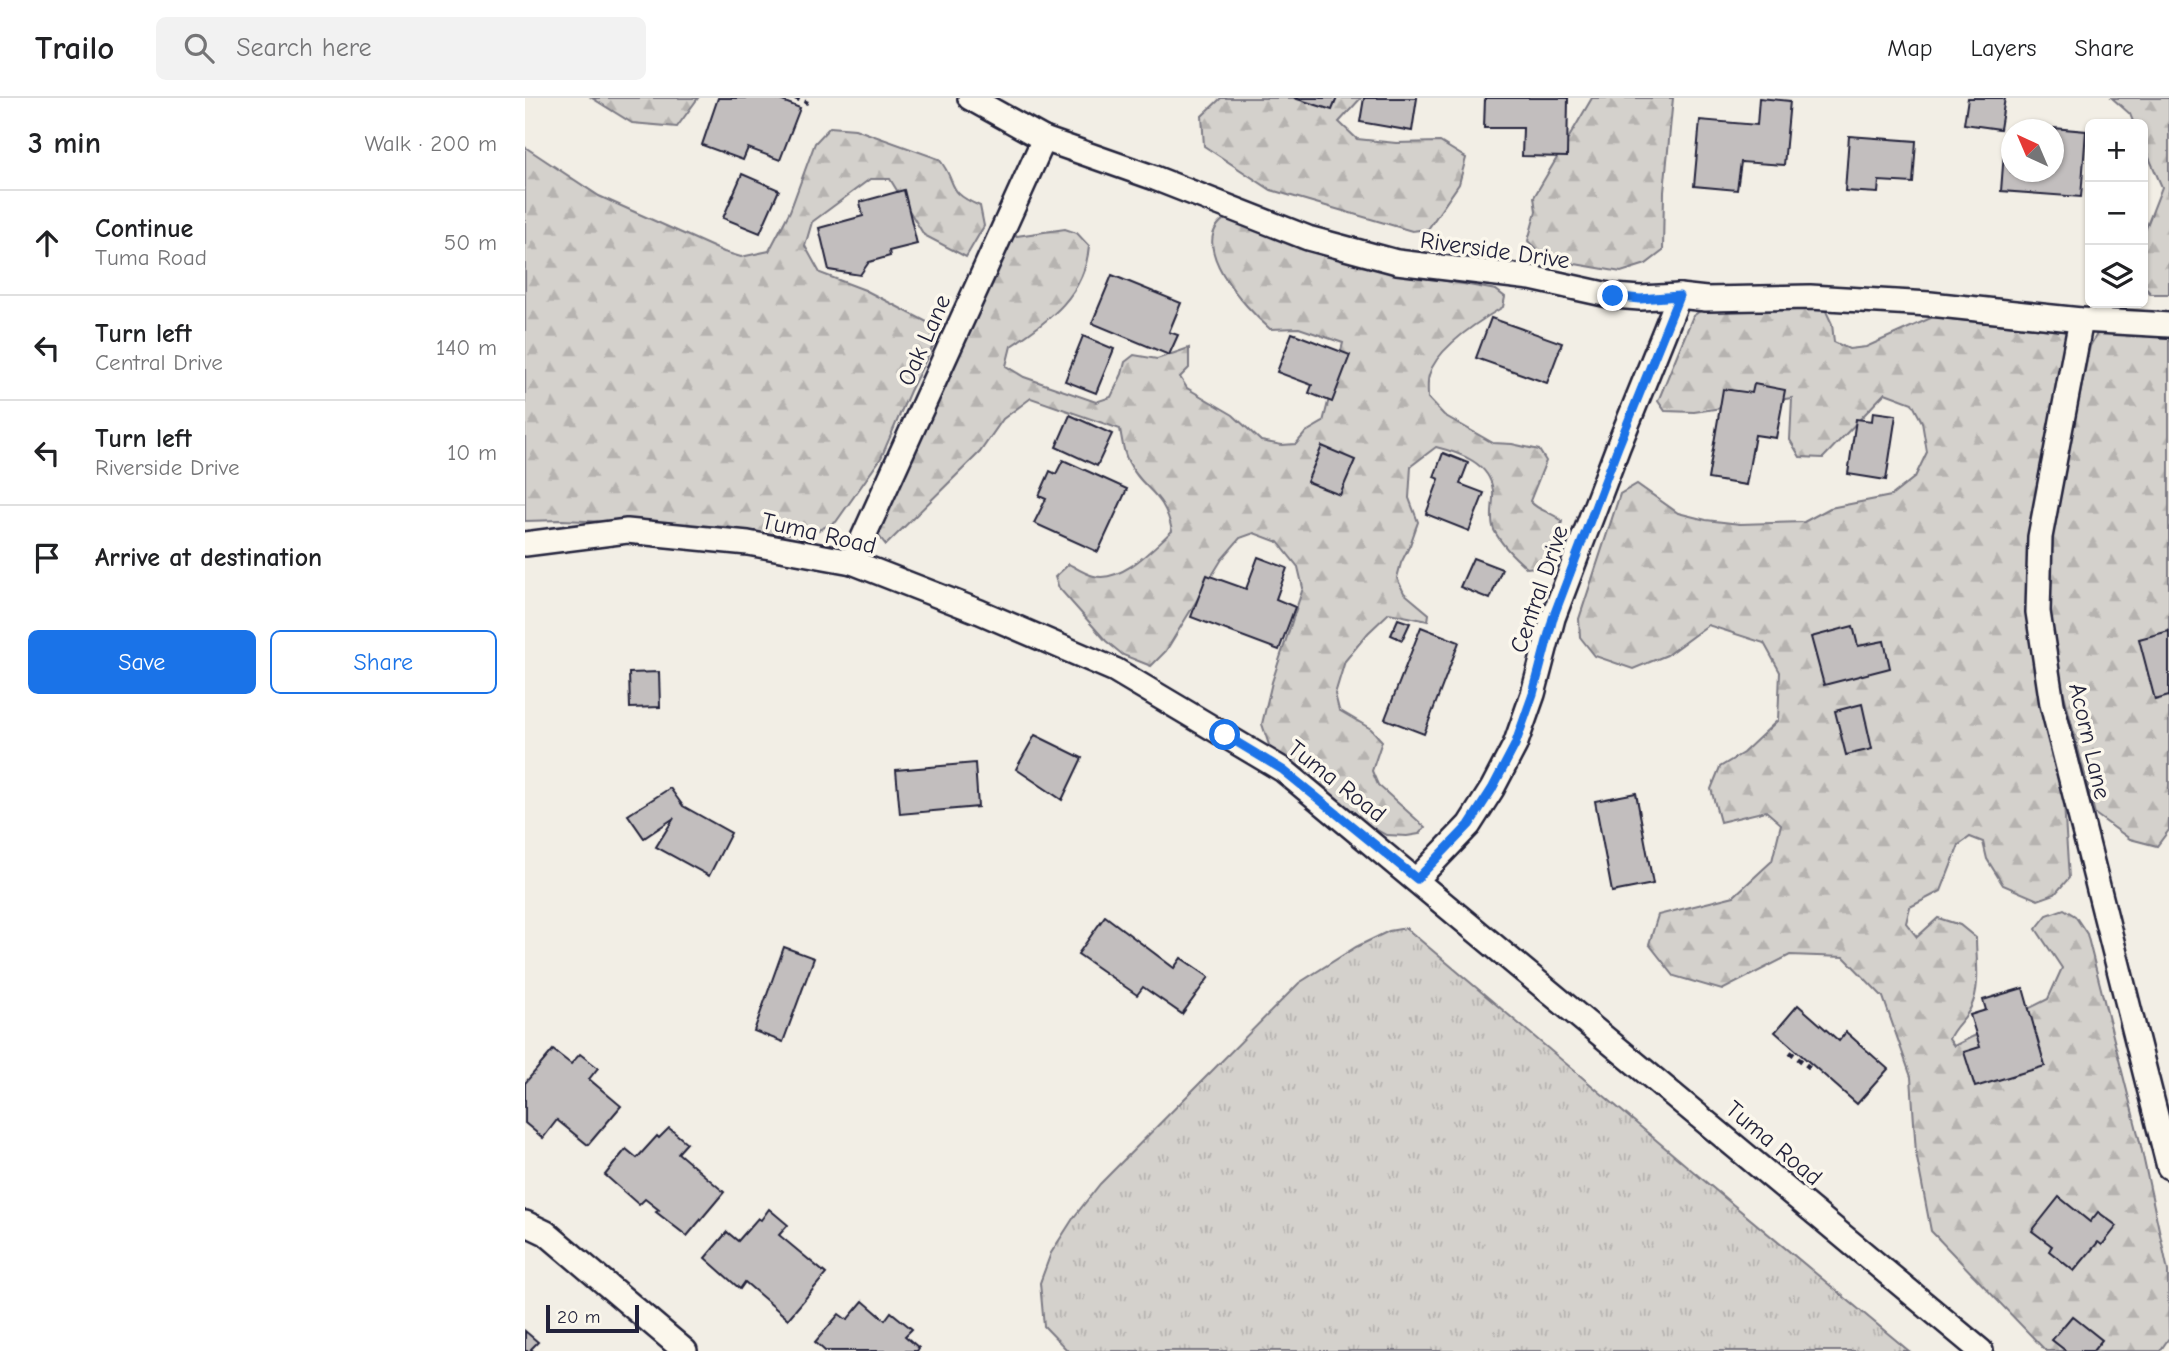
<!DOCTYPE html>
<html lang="en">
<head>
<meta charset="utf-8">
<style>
  :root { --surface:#fff; --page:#f2f2f2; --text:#202124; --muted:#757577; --line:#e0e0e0; --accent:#1a73e8 }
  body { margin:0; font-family:"Comic Neue",sans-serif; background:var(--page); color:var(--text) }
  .controls { position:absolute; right:21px; top:21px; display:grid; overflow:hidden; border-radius:10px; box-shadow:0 2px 5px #0004 }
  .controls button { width:63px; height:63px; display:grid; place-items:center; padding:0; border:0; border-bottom:2px solid var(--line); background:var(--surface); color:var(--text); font:35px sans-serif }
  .compass { position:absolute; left:1476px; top:21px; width:63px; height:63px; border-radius:50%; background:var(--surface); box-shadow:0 2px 5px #0004; rotate:316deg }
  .scale { position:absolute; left:21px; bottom:18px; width:93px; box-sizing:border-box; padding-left:7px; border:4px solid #22223b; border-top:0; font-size:19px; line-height:24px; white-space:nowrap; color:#22223b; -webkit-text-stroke:5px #fbf7ec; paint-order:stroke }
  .stop { position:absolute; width:21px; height:21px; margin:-16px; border:5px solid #1a73e8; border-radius:50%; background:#fff }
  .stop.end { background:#1a73e8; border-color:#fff; box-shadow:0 2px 7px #0008 }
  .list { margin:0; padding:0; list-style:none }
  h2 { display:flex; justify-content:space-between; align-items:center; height:91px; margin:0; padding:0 28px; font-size:30px }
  h2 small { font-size:23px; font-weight:400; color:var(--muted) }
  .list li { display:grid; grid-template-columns:46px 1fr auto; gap:21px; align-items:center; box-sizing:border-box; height:105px; padding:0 28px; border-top:2px solid var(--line) }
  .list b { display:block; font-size:26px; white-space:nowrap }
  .list p { margin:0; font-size:23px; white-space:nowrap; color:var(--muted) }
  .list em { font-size:23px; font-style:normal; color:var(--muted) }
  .actions { display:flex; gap:14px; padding:21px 28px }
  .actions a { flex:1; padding:16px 0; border:2px solid var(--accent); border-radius:10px; text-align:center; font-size:24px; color:var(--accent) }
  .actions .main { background:var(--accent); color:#fff }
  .icon { flex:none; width:38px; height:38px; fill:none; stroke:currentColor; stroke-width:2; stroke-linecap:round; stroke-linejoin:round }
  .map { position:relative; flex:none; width:1644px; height:1253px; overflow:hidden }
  header { display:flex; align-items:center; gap:42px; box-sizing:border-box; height:98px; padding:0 35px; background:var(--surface); border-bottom:2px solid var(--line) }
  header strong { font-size:33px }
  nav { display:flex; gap:38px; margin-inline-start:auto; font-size:24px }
  .search { width:490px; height:63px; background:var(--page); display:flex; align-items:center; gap:18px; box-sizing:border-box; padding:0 24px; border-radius:10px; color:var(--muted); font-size:26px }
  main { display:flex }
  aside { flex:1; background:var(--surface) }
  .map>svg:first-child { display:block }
  .grass { fill:url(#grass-tufts); stroke:#7b7a84; stroke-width:2 }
  .forest { fill:url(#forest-firs); stroke:#7b7a84; stroke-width:2 }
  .building { fill:#c2bebe; stroke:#22223b; stroke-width:2 }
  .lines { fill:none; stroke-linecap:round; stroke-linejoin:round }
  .street-casing { stroke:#22223b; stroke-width:28 }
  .path { stroke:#22223b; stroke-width:4.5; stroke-dasharray:5 5; stroke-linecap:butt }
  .street { stroke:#fbf7ec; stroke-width:23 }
  .route { stroke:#1a73e8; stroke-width:9 }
  .labels { text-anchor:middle; stroke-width:7; stroke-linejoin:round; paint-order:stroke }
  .street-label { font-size:24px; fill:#22223b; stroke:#fbf7ec }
</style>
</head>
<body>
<header>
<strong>Trailo</strong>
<div class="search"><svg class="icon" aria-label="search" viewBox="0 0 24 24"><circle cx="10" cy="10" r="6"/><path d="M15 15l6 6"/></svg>Search here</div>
<nav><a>Map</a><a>Layers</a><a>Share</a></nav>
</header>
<main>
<aside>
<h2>3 min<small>Walk · 200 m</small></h2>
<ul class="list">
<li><svg class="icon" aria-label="ahead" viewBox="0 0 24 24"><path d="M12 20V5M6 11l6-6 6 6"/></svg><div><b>Continue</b><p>Tuma Road</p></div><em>50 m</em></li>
<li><svg class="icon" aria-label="left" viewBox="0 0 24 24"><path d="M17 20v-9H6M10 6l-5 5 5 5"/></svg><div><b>Turn left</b><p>Central Drive</p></div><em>140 m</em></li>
<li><svg class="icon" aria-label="left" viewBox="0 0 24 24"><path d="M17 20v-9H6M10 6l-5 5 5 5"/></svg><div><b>Turn left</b><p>Riverside Drive</p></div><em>10 m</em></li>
<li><svg class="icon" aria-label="arrive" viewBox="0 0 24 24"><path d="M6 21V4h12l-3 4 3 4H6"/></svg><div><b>Arrive at destination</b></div></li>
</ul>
<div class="actions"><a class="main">Save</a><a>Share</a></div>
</aside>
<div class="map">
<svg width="1644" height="1253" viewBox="0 0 1644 1253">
  <defs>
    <pattern id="grass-tufts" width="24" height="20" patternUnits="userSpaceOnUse" patternTransform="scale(1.75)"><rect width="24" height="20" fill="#d4d1cc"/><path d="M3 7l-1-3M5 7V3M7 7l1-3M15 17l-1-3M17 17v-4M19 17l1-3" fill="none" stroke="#b6b3b0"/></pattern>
    <pattern id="forest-firs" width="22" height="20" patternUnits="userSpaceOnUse" patternTransform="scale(1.75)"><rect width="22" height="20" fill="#d4d1cc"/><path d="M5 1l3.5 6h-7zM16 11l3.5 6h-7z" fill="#b6b3b0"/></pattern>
  </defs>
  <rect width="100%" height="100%" fill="#f2eee5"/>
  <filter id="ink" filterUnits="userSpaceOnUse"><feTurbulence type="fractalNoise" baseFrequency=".0143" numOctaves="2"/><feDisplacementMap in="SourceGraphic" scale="14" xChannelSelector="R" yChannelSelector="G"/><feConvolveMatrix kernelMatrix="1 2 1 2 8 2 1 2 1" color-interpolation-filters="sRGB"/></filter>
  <g filter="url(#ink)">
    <!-- grass -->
    <path class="grass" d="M881 830 1170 1075 1384 1253H543L519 1228 515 1185 526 1155 549 1119 575 1086 774 885 831 849 864 833Z"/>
    <!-- forest -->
    <g class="forest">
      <path d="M67 0H173L152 29 107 25Z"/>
      <path d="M696 0H836L814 24 832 41 871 45 915 44 941 60 934 86 903 131 887 133 746 92 679 48 677 18Z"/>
      <path d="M1067 0H1148L1139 94 1138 153 1121 166 1096 174 1050 166 1016 156 1003 143 1011 113 1009 99Z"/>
      <path d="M1587 0H1644V196H1626L1618 187V138L1637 89 1618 46V26H1609L1605 16Z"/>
      <path d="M305 29 330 31 414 61C434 86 419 93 455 108L459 128 441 159 399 137 365 81H345L287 124 280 148 295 175 340 192 402 224 410 244 385 293 356 360 311 424 287 435 241 437 203 429 36 422 0 423V49L74 98 199 154 216 159 244 153 265 113 290 45Z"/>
      <path d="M704 118 846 169 971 192 980 199 978 209C954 223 912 250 904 277 902 284 903 293 903 300L919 317 968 345 987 346 1014 352 1021 363 1005 403C1014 414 1026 413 1037 423 1034 441 1031 455 1018 468L1002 470C990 460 976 446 969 432 964 419 969 406 968 393 965 365 935 355 911 349L886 368 884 400 893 424 885 447 876 465 872 480 879 495 904 516 903 523 864 515 843 535 820 563 810 596 814 612 846 631 857 643 847 673 853 687 900 729 894 736 882 738 861 737 827 718 745 650 737 626 747 584 778 490 773 469 753 444 729 435 715 440 697 461 641 553 626 568 598 557 581 543 534 490 530 479 544 466C551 470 560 476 569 478 597 485 628 450 647 433 639 392 618 394 603 363 598 354 597 341 595 331L506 300 478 321 455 354 361 447 354 438 357 422 485 139 540 131 552 135 564 148C560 197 525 222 486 248L481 268 499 279 571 304 586 299 597 276 600 264 609 257 632 261 664 250V270L655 279 662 290 708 317 736 343 757 347 771 346 781 334 798 324 818 245 774 230 745 231C721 210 657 143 704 118Z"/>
      <path d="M1178 211H1300L1307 226 1309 244 1324 251 1341 249 1408 219 1545 234 1510 424 1538 691 1544 780 1530 796 1513 802 1478 787 1462 761 1458 744 1445 739 1434 747 1416 793 1385 809 1381 825 1392 839 1413 820 1435 827 1451 840C1451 861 1456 889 1446 909 1441 921 1429 928 1424 941L1429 948 1523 901 1537 870 1511 831 1522 817 1539 811 1550 818 1562 836 1615 1044 1643 1173 1644 1240 1635 1253H1521L1406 1133 1391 1055 1386 979 1358 899 1319 859 1265 857 1197 892 1149 878 1124 846 1133 817 1209 798 1247 763 1256 726 1241 713 1195 724 1186 691 1195 669 1218 655 1253 622 1255 574 1239 545 1183 527 1142 557 1108 571 1070 558 1055 539 1054 521 1095 396 1112 386 1153 415 1181 422 1215 426 1279 424 1305 410 1366 398 1390 379 1402 354 1397 324 1387 305 1360 295 1298 360 1275 359 1265 342 1267 300 1169 314 1140 313 1133 303 1168 218Z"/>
      <path d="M1573 234 1644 238V732L1632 748 1605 741 1570 716 1528 554 1521 460 1565 248Z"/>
    </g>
    <!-- building -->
    <g class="building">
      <path d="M193 0H250L275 10 255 62 223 50 218 62 177 47Z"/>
      <path d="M769 0H812L807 12Z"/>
      <path d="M839 0H892L887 33 835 24Z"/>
      <path d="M960 0H1043L1042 59 997 58 998 30H959Z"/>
      <path d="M1234 0 1265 3 1259 67 1216 64 1212 92 1169 88 1175 22 1232 27Z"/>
      <path d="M1443 0H1480L1475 31 1439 26Z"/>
      <path d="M1506 28 1561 33 1556 99 1476 93 1480 41H1486V74H1528V32H1506Z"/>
      <path d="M1324 38 1391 43 1388 85 1354 83 1353 95 1320 93Z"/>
      <path d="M217 76 254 92 235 135 198 120Z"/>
      <path d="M379 92 392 146 364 153 365 158 344 164 335 177 304 172 294 130 338 118 335 104Z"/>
      <path d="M587 177 656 205 644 234 653 237 644 257 567 225Z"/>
      <path d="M966 220 1037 245 1022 285 951 260Z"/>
      <path d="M767 235 825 257 807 304 784 295 787 287 752 274Z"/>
      <path d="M558 238 589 251 571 295 540 283Z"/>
      <path d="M1229 286 1260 292 1251 340 1230 337 1221 387 1183 381 1198 291 1227 295Z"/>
      <path d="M1348 314 1371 317 1361 382 1323 376 1331 321 1347 323Z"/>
      <path d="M545 317 587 336 572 368 531 349Z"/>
      <path d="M797 348 830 362 815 397 782 384Z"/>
      <path d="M918 355 943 365 935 386 959 395 944 433 901 416 914 381 909 379Z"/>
      <path d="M538 362 602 391 573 454 509 425 521 401 514 398 525 373 531 376Z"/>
      <path d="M733 459 762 470 751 501 770 509 754 552 666 519 682 477 721 491Z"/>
      <path d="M948 460 977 471 965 501 935 489Z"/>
      <path d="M873 521 885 525 877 542 866 537Z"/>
      <path d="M1328 528 1333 548 1359 543 1365 570 1299 587 1286 539Z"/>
      <path d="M896 529 934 544 899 636 860 621Z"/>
      <path d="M1644 533V598L1630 602 1614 541Z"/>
      <path d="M134 574 135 609 105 610 104 575Z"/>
      <path d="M1337 606 1347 651 1321 657 1310 613Z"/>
      <path d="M510 637 557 660 537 702 491 671Z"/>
      <path d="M450 665 453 709 375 716 371 672Z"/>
      <path d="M145 690 158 708 206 735 184 778 131 749 149 720 119 740 103 717Z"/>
      <path d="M1111 695 1128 786 1087 794 1070 703Z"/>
      <path d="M580 818 649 870 656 860 684 879 657 916 618 889 612 897 553 856Z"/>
      <path d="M259 849 289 860 258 944 229 933Z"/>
      <path d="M1498 890 1520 968 1450 989 1439 954 1455 949 1445 917 1461 912 1458 902Z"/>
      <path d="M1273 907 1314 943 1321 934 1363 971 1332 1006 1250 934Z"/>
      <path d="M28 952 46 966 55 956 73 970 64 981 96 1008 63 1047 32 1022 18 1040 0 1025V985Z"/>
      <path d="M144 1030 162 1045 153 1055 199 1094 162 1138 131 1114 134 1112 120 1101 114 1107 80 1077 101 1051 112 1060 132 1038 134 1040Z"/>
      <path d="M1534 1099 1565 1124 1573 1114 1592 1128 1577 1147 1573 1144 1549 1173 1524 1153 1527 1148 1507 1133Z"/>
      <path d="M244 1111 263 1127 254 1137 301 1176 263 1221 220 1184 215 1191 180 1160 202 1134 213 1143 233 1120 236 1122Z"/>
      <path d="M338 1203 360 1222 366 1214 387 1231 380 1238 394 1250 392 1253H300L290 1244 314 1216 322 1222Z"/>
      <path d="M1547 1218 1577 1242 1568 1253H1541L1527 1242Z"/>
      <path d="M0 1233 13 1244 6 1251 8 1253H0Z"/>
    </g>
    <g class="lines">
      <defs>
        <g id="street">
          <path d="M445 0 519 41 627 79 783 140 872 164 1006 180 1088 198 1115 200 1154 198 1181 201 1285 199 1405 206 1556 222 1644 227"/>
          <path d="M1556 222 1515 439 1513 514 1527 606 1644 1069"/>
          <path d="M0 446 102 433 223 445 327 464 455 514 590 572 758 672 1456 1253"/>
          <path d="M327 464 519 41"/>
          <path d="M892 781 944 727 967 691 990 647 1008 596 1028 520 1093 349 1154 198"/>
          <path d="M0 1125 21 1135 160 1253"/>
        </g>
      </defs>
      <!-- street casing -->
      <use href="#street" class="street-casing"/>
      <!-- path -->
      <g class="path">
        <path d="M270 0 283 5"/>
        <path d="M1265 954 1285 970 1287 967"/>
      </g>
      <!-- street -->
      <use href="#street" class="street"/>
    </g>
  </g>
  <g class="lines" filter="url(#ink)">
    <!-- route -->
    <path class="route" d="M700 637 758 672 892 781 944 727 967 691 990 647 1008 596 1028 520 1093 349 1154 198 1115 201 1088 198"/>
  </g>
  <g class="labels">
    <!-- street labels -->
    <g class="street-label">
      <text transform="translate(970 152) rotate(8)" y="8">Riverside Drive</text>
      <text transform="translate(399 242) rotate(-66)" y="8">Oak Lane</text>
      <text transform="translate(294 435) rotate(13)" y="8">Tuma Road</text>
      <text transform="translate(1014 491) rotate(-71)" y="8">Central Drive</text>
      <text transform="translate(1565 643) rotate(77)" y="8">Acorn Lane</text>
      <text transform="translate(812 683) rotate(38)" y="8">Tuma Road</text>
      <text transform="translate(1249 1045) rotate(40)" y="8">Tuma Road</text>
    </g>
  </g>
</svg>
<div class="controls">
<button>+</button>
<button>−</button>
<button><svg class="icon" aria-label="layers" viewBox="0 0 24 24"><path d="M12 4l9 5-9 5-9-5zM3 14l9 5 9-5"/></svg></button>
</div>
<svg class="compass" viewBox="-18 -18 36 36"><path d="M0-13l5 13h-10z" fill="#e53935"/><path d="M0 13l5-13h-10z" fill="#757577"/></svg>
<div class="scale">20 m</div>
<div class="stop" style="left:700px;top:637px"></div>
<div class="stop end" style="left:1088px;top:198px"></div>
</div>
</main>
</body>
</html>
